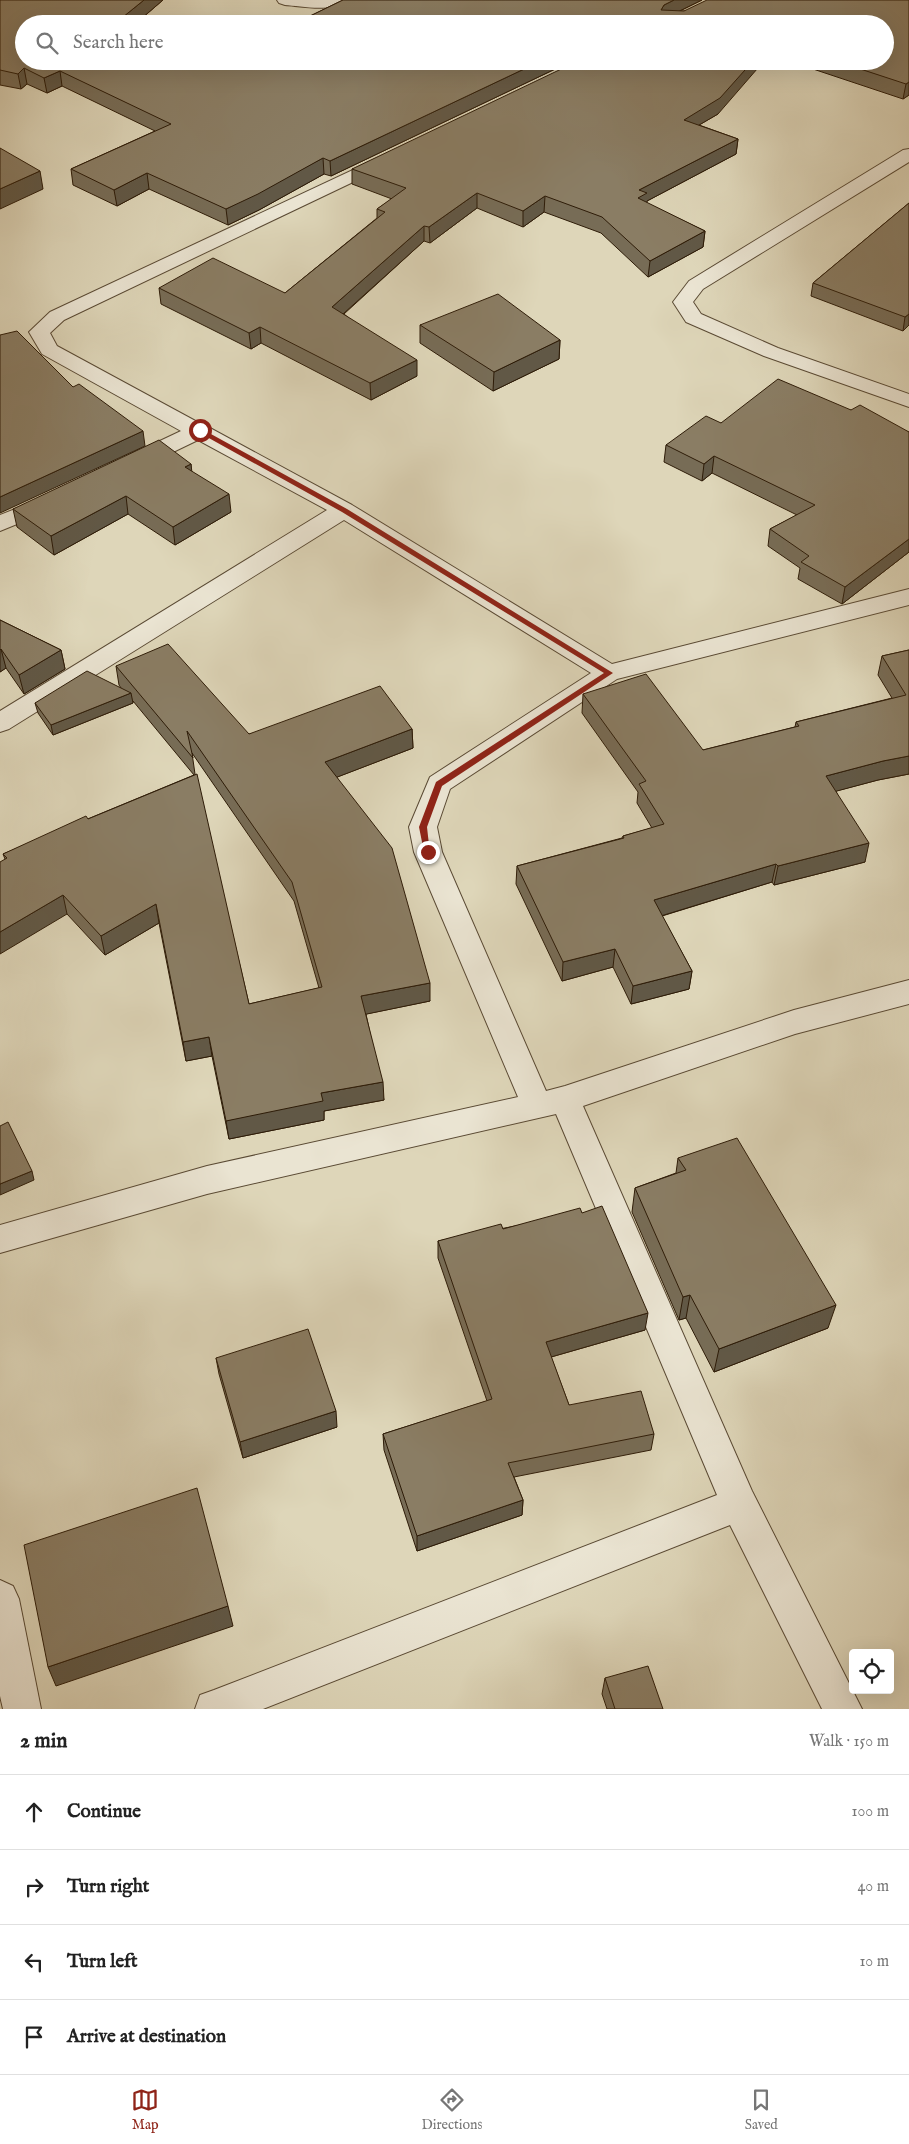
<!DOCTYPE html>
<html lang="en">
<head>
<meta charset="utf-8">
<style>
  :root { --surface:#fff; --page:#f2f2f2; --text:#222; --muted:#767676; --line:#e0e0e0; --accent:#8f2418 }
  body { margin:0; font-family:"IM FELL English",serif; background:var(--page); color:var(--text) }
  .controls { position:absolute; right:15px; bottom:15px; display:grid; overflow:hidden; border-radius:5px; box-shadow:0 5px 20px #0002 }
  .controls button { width:45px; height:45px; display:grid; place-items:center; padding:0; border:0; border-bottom:1px solid var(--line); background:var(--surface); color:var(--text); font:25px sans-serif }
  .stop { position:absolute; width:15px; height:15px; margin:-11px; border:4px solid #8f2418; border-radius:50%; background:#fff }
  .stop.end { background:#8f2418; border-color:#fff; box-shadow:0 1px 5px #0008 }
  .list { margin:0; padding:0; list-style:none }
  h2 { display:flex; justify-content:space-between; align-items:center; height:65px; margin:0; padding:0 20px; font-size:21px }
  h2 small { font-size:16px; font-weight:400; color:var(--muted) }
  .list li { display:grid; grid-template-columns:32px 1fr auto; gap:15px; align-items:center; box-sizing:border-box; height:75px; padding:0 20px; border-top:1px solid var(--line) }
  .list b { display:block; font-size:19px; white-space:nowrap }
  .list em { font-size:16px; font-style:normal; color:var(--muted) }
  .icon { flex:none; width:28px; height:28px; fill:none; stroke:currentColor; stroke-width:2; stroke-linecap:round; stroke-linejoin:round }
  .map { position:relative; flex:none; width:909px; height:1709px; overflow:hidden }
  .search { position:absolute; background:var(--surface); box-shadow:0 5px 20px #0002; left:15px; right:15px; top:15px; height:55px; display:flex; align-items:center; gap:12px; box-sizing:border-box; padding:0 18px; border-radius:28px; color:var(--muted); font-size:19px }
  .sheet { height:365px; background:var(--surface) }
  nav { display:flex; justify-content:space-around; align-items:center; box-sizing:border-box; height:70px; border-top:1px solid var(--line); background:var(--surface); font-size:14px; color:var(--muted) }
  nav a { display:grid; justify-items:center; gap:2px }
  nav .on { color:var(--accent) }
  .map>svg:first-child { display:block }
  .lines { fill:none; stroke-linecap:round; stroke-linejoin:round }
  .minor-casing { stroke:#5a4a34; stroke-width:2 }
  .minor { fill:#eae4d2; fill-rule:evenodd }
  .wall { fill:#776c56; stroke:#2e1c08; fill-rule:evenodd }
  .shaded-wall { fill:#615846; stroke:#2e1c08 }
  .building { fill:#8a7d64; stroke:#2e1c08 }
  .route { fill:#8f2418 }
</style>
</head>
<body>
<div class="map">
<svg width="909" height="1709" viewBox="0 0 909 1709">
  <rect width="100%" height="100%" fill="#ded6b9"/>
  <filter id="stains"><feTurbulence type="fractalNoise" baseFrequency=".004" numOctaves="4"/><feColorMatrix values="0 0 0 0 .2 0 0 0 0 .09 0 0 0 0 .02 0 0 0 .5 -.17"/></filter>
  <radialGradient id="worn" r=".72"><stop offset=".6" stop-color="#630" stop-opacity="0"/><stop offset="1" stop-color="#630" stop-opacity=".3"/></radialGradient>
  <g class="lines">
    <defs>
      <g id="minor">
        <path d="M277 0H344C335 13 300 6 285 5L279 3Z"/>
        <path d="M909 149V162L703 289 693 302 701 314 778 348 909 394V407L764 356 686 322 673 302 689 281 903 150Z"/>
        <path d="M387 154 393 155 396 159 393 163 64 320 50 333 57 346 201 424 208 425 210 428 352 505 612 664 909 589V605L617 679 450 789 437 827 442 852 546 1091 565 1086 794 1010 909 980V1004L795 1034 583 1106 752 1491 862 1709H822L730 1525 263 1709H195L200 1695 214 1690 717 1495 556 1114 207 1194 0 1253V1225L207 1166 518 1097 414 852 409 827 430 777 591 673 344 520 9 729 0 732V711L327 510 198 440 142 467 134 469 126 467 123 462 126 457 181 431 42 354 29 332 50 312Z"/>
        <path d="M48 496 56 498 59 503 56 508 0 531V515Z"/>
        <path d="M0 1580 13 1586 19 1599 41 1709H3L0 1696Z"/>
      </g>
    </defs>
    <!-- minor casing -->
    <use href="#minor" class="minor-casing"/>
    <!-- minor -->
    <use href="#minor" class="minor"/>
  </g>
  <!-- wall -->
  <g class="wall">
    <path d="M0 0H163L140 20 24 61H572L331 176 324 174 259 210 228 225 149 189 117 206 73 185 71 169 155 131 62 86 47 93 27 84 21 89 0 85Z"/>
    <path d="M343 0H702L680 11H684L909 0V95L903 99 795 63 793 65 777 61H885V24L306 18Z"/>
    <path d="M718 114 699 125 738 139 736 154 647 201 646 203 705 231 703 247 648 277 601 233 544 212 523 227 477 208 430 243 424 241 344 314 417 376 371 400 261 343 251 349 161 304 159 288 285 293 377 218V209L392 199 352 184V169Z"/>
    <path d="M909 203V325L903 331 811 296 813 283Z"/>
    <path d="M420 325 560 340 559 359 493 391 420 343Z"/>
    <path d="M851 410 909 432V552L842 604 798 579 800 568 768 546 770 529 797 515 712 473 702 481 664 462 666 445 721 423Z"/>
    <path d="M191 464V471L231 512 175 545 128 514 54 555 17 527 13 509Z"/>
    <path d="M0 620 61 650 65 669 24 694 6 668 0 672Z"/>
    <path d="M909 650V774L878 780 836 791 865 862 774 885 772 882 662 916 692 971 689 989 631 1004 613 967 562 981 516 884 517 866 622 838 623 836 652 828 637 803 638 792 582 713 583 694 703 750 795 727 796 722 892 698 878 675 882 656Z"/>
    <path d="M116 666 249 734 412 729 413 748 337 777 430 1001 366 1014 384 1100 324 1111V1120L229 1139 212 1056 186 1061 159 923 105 955 67 914 5 859 3 854 194 775 133 701V703L53 735 38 713 35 703 121 688 119 685ZM192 753 294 901 319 988 249 1004 195 774Z"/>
    <path d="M678 1158 828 1328 714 1372 686 1318 679 1320 632 1212 635 1188 676 1173Z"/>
    <path d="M582 1213 645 1330 551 1357 569 1405 654 1434 651 1450 514 1477 523 1500 522 1515 417 1551 384 1450 383 1434 487 1401 438 1258V1241Z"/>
    <path d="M216 1358 337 1427 243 1458 219 1374Z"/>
    <path d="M605 1678 663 1709H607L602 1694Z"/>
  </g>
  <!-- shaded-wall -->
  <g class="shaded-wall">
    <path d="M144 0H163L135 24 123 17Z"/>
    <path d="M674 0H702L663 19 661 10 664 5Z"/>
    <path d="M541 61H572L331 176 330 161Z"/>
    <path d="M753 61H764L718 114 682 135 684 120Z"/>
    <path d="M24 68 27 84 21 89 18 74Z"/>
    <path d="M60 71 62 86 47 93 44 78Z"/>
    <path d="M909 82V95L903 99 906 84Z"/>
    <path d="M738 139 736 154 647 201 646 209 637 214 639 190Z"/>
    <path d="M323 158 324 174 259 210 228 225 226 209Z"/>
    <path d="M40 171 43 189 0 209V189Z"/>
    <path d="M147 173 149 189 117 206 114 190Z"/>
    <path d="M477 193V208L430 243 429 227Z"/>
    <path d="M545 196 544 212 523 227V211Z"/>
    <path d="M424 226V241L333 323 332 307Z"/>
    <path d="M705 231 703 247 648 277 650 261Z"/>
    <path d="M909 314V325L903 331 905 317Z"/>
    <path d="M260 327 261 343 251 349 249 333Z"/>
    <path d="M560 340 559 359 493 391 494 372Z"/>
    <path d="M417 360V376L371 400 370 383Z"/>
    <path d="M143 431 145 446 0 513V497Z"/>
    <path d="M714 456 712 473 702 481 704 464Z"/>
    <path d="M191 464 193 482 185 467Z"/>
    <path d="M229 494 231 512 175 545 173 527Z"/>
    <path d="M126 496 128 514 54 555 51 536Z"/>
    <path d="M909 539V552L842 604 845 587Z"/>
    <path d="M1 649 6 668 0 672V650Z"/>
    <path d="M61 650 65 669 24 694 19 675Z"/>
    <path d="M131 693 133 703 53 735 51 725Z"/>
    <path d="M412 729 413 748 327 781 325 762Z"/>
    <path d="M909 756V774L878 780 822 795 826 776 883 761Z"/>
    <path d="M869 843 865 862 774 885 778 866Z"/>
    <path d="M776 864 772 882 651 919 654 900Z"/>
    <path d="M63 895 67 914 0 954V932Z"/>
    <path d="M156 904 159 923 105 955 101 936Z"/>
    <path d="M615 949 613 967 562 981 563 962Z"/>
    <path d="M692 971 689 989 631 1004 633 986Z"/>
    <path d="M430 983V1001L362 1015 361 996Z"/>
    <path d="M209 1037 212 1056 186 1061 183 1042Z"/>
    <path d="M383 1082 384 1100 324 1111V1120L229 1139 226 1121 321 1093Z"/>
    <path d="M32 1171 34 1180 0 1195V1184Z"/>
    <path d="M690 1295 686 1318 679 1320 683 1297Z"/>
    <path d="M836 1305 828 1328 714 1372 719 1349Z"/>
    <path d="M648 1313 645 1330 544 1359 546 1342Z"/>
    <path d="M336 1411 337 1427 243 1458 240 1442Z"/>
    <path d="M523 1500 522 1515 417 1551V1536Z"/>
    <path d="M228 1606 233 1626 56 1686 48 1667Z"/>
  </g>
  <!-- building -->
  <g class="building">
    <path d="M0 0H144L123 17 164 24H24V61H541L330 161 323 158 258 194 226 209 147 173 114 190 71 169 171 124 60 71 44 78 24 68 18 74 0 70Z"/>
    <path d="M343 0H674L664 5 661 10 684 11 707 0H909V82L906 84 836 61H885V24H283L306 18Z"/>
    <path d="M578 61H753L720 98 684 120 738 139 639 190 647 193 638 198 705 231 650 261 602 217 545 196 523 211 477 193 429 227 424 226 332 307 417 360 370 383 260 327 249 333 159 288 213 258 285 293 385 212 377 209 406 188 352 169Z"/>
    <path d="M0 148 40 171 0 189Z"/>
    <path d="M909 203V314L905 317 813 283Z"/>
    <path d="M498 294 560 340 494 372 420 325Z"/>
    <path d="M17 331 73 387 79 384 143 431 0 497V335Z"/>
    <path d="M778 379 851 410 860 405 909 432V539L845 587 801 562 809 556 770 529 815 505 714 456 704 464 666 445 706 416 721 423Z"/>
    <path d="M159 440 191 464 185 467 229 494 173 527 126 496 51 536 13 509Z"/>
    <path d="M0 620 61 650 19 675 1 649 0 650Z"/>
    <path d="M168 644 249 734 380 686 412 729 325 762 392 848 430 983 361 996 383 1082 321 1093 323 1101 226 1121 209 1037 183 1042 156 904 101 936 63 895 0 932V862L7 858 3 854 86 816 88 819 197 774 249 1004 322 987 292 882 187 731 193 758 116 666Z"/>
    <path d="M909 650V756L883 761 826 776 869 843 778 866 776 864 654 900 692 971 633 986 615 949 563 962 517 866 624 838 623 836 664 824 639 784 646 781 583 694 646 674 703 750 799 726 796 722 906 695 882 656Z"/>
    <path d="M87 671 131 693 51 725 35 703Z"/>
    <path d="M8 1122 32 1171 0 1184V1126Z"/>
    <path d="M737 1138 836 1305 719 1349 690 1295 683 1297 635 1188 686 1170 678 1158Z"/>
    <path d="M602 1206 648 1313 546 1342 569 1405 641 1391 654 1434 508 1463 523 1500 417 1536 383 1434 492 1399 438 1241 501 1224 503 1229 580 1208 582 1213Z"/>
    <path d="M308 1329 336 1411 240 1442 216 1358Z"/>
    <path d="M197 1488 228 1606 48 1667 24 1545Z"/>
    <path d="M648 1666 663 1709H615L605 1678Z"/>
  </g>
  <!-- route -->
  <path class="route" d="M200 428 347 509 613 673 442 786 427 827 430 854H425L424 852 419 827 436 782 604 673 342 512 198 432 197 430Z"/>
  <rect width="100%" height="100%" filter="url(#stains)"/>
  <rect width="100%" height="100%" fill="url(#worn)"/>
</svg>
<div class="controls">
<button><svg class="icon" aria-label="locate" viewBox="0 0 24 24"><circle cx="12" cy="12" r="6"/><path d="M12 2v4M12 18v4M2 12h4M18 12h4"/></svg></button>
</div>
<div class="stop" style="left:200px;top:430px"></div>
<div class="stop end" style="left:428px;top:852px"></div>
<div class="search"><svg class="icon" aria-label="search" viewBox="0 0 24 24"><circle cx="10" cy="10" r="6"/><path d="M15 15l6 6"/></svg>Search here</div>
</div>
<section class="sheet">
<h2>2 min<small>Walk · 150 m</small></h2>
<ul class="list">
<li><svg class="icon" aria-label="ahead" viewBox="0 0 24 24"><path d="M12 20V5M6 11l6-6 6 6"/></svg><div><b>Continue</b></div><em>100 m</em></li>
<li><svg class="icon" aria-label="right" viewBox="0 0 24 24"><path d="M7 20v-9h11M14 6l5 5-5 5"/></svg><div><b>Turn right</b></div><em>40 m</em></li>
<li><svg class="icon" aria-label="left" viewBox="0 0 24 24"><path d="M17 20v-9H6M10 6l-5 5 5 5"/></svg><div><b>Turn left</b></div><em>10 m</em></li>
<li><svg class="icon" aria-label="arrive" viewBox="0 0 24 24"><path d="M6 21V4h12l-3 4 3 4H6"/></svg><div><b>Arrive at destination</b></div></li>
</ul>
</section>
<nav>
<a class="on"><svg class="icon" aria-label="map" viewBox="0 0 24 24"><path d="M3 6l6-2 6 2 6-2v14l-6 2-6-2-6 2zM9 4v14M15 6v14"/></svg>Map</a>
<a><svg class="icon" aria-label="directions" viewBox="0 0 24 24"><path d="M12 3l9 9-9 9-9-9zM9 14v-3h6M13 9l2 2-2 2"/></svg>Directions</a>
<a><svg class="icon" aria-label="saved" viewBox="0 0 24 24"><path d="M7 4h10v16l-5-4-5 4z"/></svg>Saved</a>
</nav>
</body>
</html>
